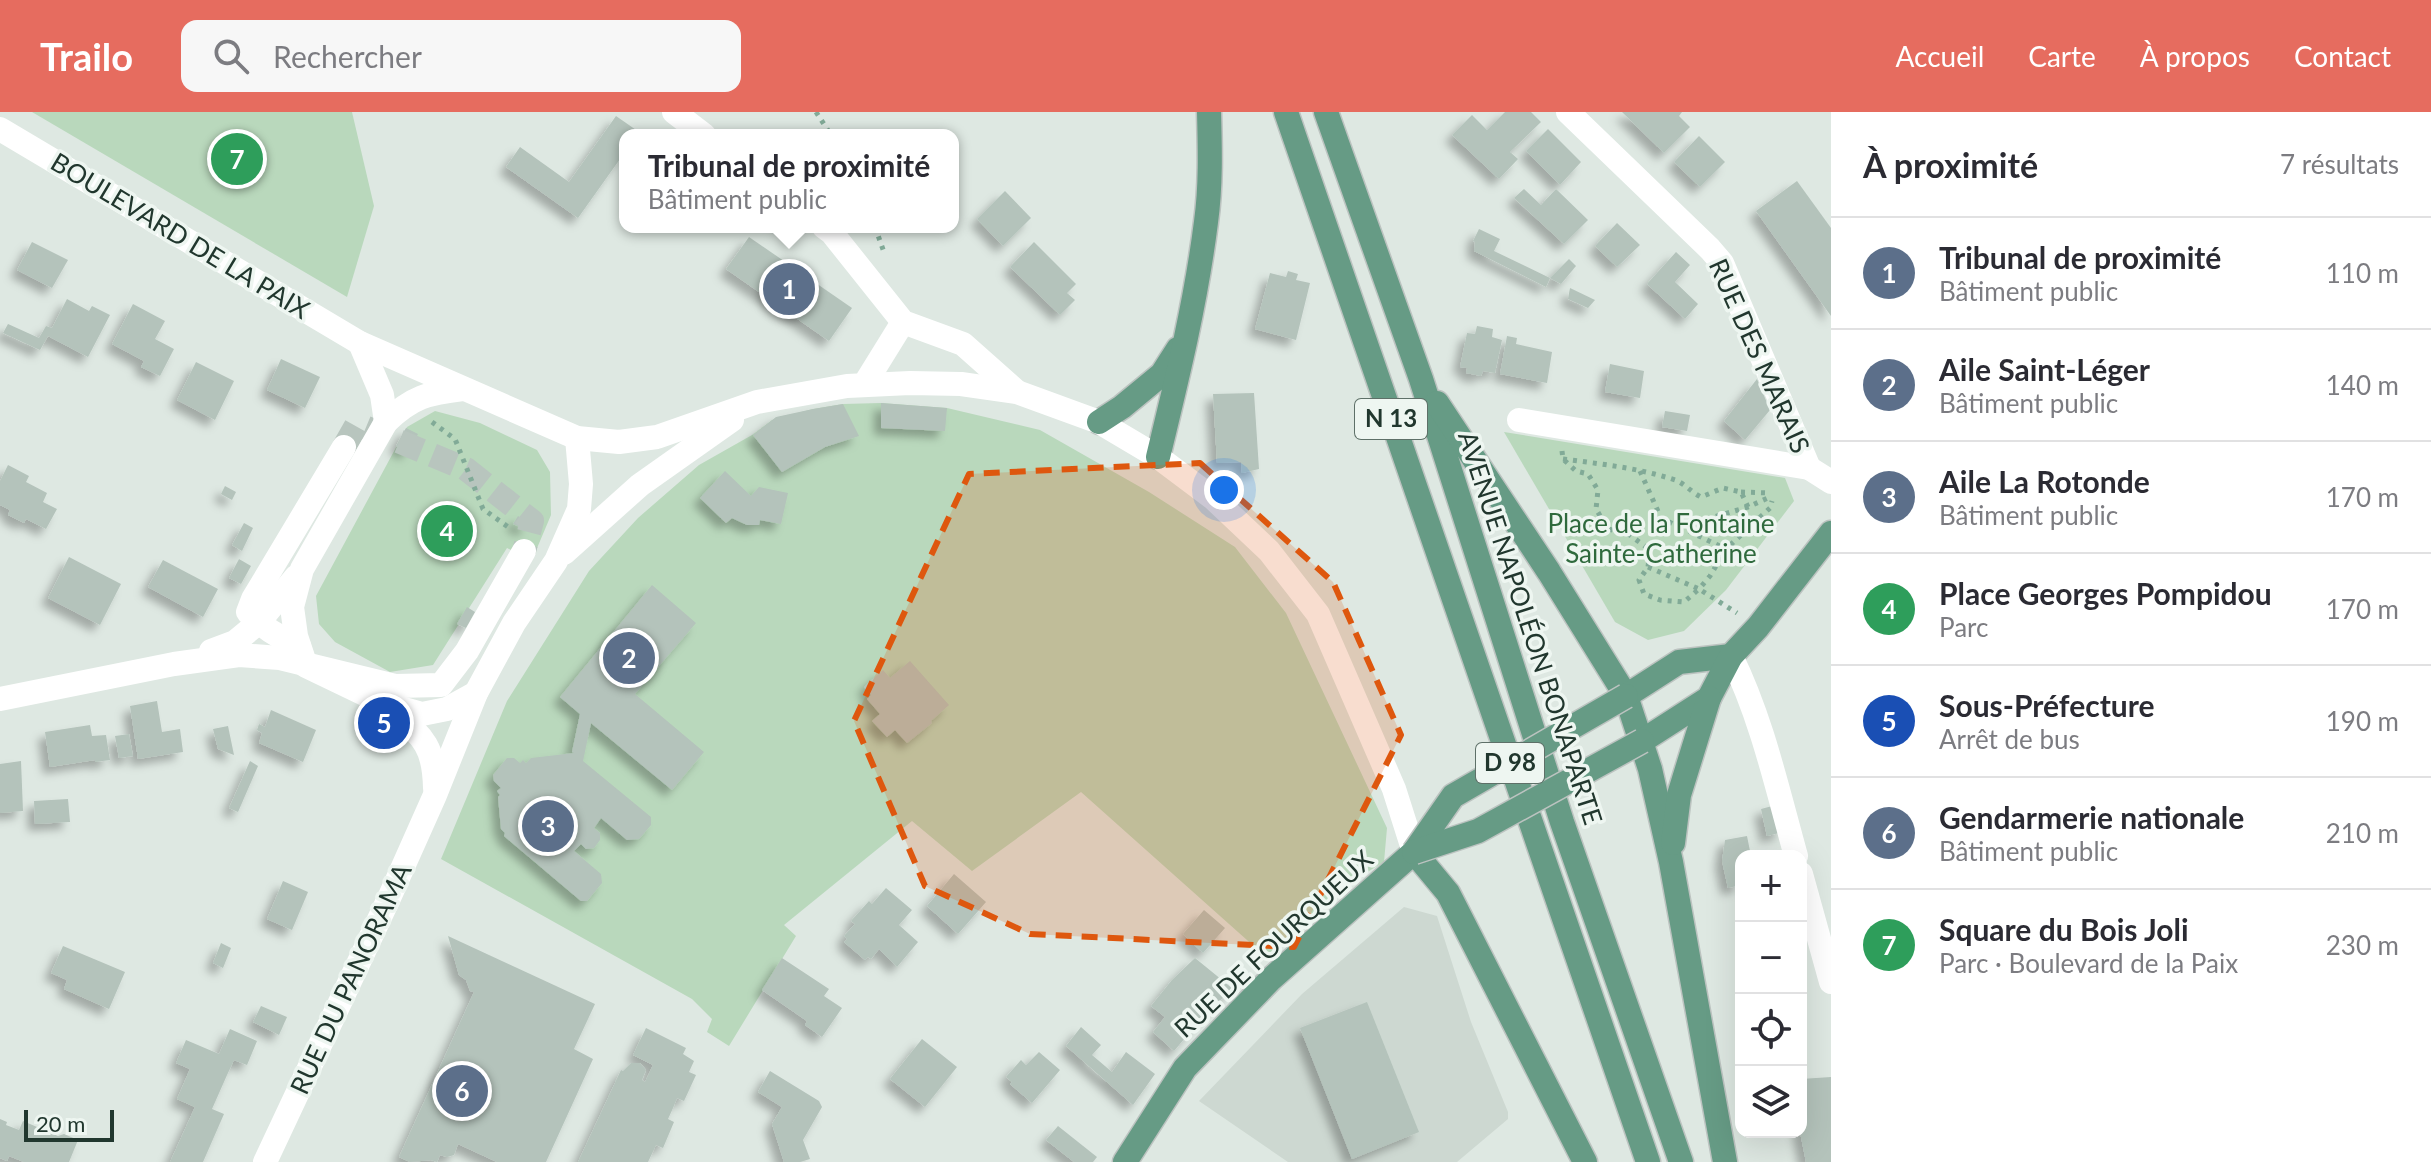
<!DOCTYPE html>
<html lang="fr">
<head>
<meta charset="utf-8">
<style>
  :root { --surface:#fff; --page:#f7f7f7; --text:#2b2b33; --muted:#7c7c81; --line:#e1e1e2; --accent:#e66c5f }
  body { margin:0; font-family:Lato,sans-serif; background:var(--page); color:var(--text) }
  .controls { position:absolute; right:24px; bottom:24px; display:grid; overflow:hidden; border-radius:16px; box-shadow:0 8px 32px #0002 }
  .controls button { width:72px; height:72px; display:grid; place-items:center; padding:0; border:0; border-bottom:2px solid var(--line); background:var(--surface); color:var(--text); font:40px sans-serif }
  .scale { position:absolute; left:24px; bottom:20px; width:90px; box-sizing:border-box; padding-left:8px; border:4px solid #21372e; border-top:0; font-size:22px; line-height:28px; white-space:nowrap; color:#21372e; -webkit-text-stroke:6px #eef6f1; paint-order:stroke }
  .you { position:absolute; left:1224px; top:378px; width:28px; height:28px; margin:-20px; border:6px solid #fff; border-radius:50%; background:#1a73e8; box-shadow:0 0 0 12px #1a73e833 }
  .badge { display:grid; place-items:center; width:52px; height:52px; border-radius:50%; background:var(--accent); color:#fff; font-size:26px; font-weight:700 }
  .pin { position:absolute; translate:-50% -50%; border:4px solid #fff; box-shadow:0 2px 8px #0006 }
  .popup { position:absolute; left:619px; top:17px; width:340px; height:104px; box-sizing:border-box; display:grid; place-content:center; border-radius:16px; background:var(--surface); filter:drop-shadow(0 2px 6px #0005); font-size:26px; white-space:nowrap; color:var(--muted) }
  .popup b { font-size:30px; color:var(--text) }
  .popup::after { content:''; position:absolute; left:50%; top:100%; margin-left:-16px; border:16px solid transparent; border-top-color:var(--surface) }
  .list { margin:0; padding:0; list-style:none }
  h2 { display:flex; justify-content:space-between; align-items:center; height:104px; margin:0; padding:0 32px; font-size:34px }
  h2 small { font-size:26px; font-weight:400; color:var(--muted) }
  .list li { display:grid; grid-template-columns:52px 1fr auto; gap:24px; align-items:center; box-sizing:border-box; height:112px; padding:0 32px; border-top:2px solid var(--line) }
  .list b { display:block; font-size:30px; white-space:nowrap }
  .list p { margin:0; font-size:26px; white-space:nowrap; color:var(--muted) }
  .list em { font-size:26px; font-style:normal; color:var(--muted) }
  .icon { flex:none; width:44px; height:44px; fill:none; stroke:currentColor; stroke-width:2; stroke-linecap:round; stroke-linejoin:round }
  .map { position:relative; flex:none; width:1831px; height:1050px; overflow:hidden }
  header { display:flex; align-items:center; gap:48px; box-sizing:border-box; height:112px; padding:0 40px; background:var(--accent); color:#fff }
  header strong { font-size:38px }
  nav { display:flex; gap:44px; margin-inline-start:auto; font-size:28px }
  .search { width:560px; height:72px; background:var(--page); display:flex; align-items:center; gap:20px; box-sizing:border-box; padding:0 28px; border-radius:16px; color:var(--muted); font-size:30px }
  main { display:flex }
  aside { flex:1; background:var(--surface) }
  .map>svg:first-child { display:block }
  .built { fill:#cdd8d1 }
  .green { fill:#b9d8bc }
  .building { fill:#b4c3bb; filter:url(#shadow) }
  .lines { fill:none; stroke-linecap:round; stroke-linejoin:round }
  .minor-tunnel { stroke:#b8c5be; stroke-width:24; stroke-dasharray:24 12; stroke-linecap:butt }
  .major-casing { stroke:#bcc3c0; stroke-width:27 }
  .path { stroke:#81aa97; stroke-width:5; stroke-dasharray:4 6; stroke-linecap:butt }
  .minor { stroke:#fff; stroke-width:24 }
  .major { stroke:#669b85; stroke-width:24 }
  .major-bridge-casing { stroke:#bcc3c0; stroke-width:27; stroke-linecap:butt }
  .major-bridge { stroke:#669b85; stroke-width:24 }
  .marked { fill:#de570e; fill-opacity:0.2; stroke:#de570e; stroke-width:6; stroke-dasharray:16 10; stroke-linejoin:round }
  .labels { text-anchor:middle; stroke-width:7; stroke-linejoin:round; paint-order:stroke }
  .shield { fill:#eef6f1; stroke:#5e7068; stroke-width:2 }
  .shield-label { font-size:24px; font-weight:bold; fill:#21372e }
  .street-label { font-size:26px; fill:#21372e; stroke:#eef6f1 }
  .park-label { font-size:26px; fill:#2f6a3d; stroke:#eef6f1 }
</style>
</head>
<body>
<header>
<strong>Trailo</strong>
<div class="search"><svg class="icon" aria-label="search" viewBox="0 0 24 24"><circle cx="10" cy="10" r="6"/><path d="M15 15l6 6"/></svg>Rechercher</div>
<nav><a>Accueil</a><a>Carte</a><a>À propos</a><a>Contact</a></nav>
</header>
<main>
<div class="map">
<svg width="1831" height="1050" viewBox="0 0 1831 1050">
  <defs>
    <filter id="shadow"><feDropShadow dx="-7" dy="7" stdDeviation="4" flood-color="#0004"/></filter>
  </defs>
  <rect width="100%" height="100%" fill="#dee8e2"/>
  <!-- built -->
  <path class="built" d="M1404 795 1437 804 1471 910 1508 1000V1007L1457 1050H1288L1199 989 1302 882Z"/>
  <!-- green -->
  <g class="green">
    <path d="M32 0H352L374 94 347 185Z"/>
    <path d="M881 291 947 296 1040 318 1149 380 1235 435 1286 501 1387 716 1384 750 1359 765 1266 845 1081 680 972 759 912 709 784 813 796 824 729 934 707 920 712 907 692 887 441 747 507 589 589 459 638 406 699 353 752 323 772 308 813 297 843 292Z"/>
    <path d="M435 299 480 311 537 338 550 360 551 403 532 448 507 436 433 553 390 560 335 530 319 512 316 484 407 315Z"/>
    <path d="M1504 320 1785 366 1794 389 1726 478 1684 519 1648 528 1615 510Z"/>
  </g>
  <!-- building -->
  <g class="building">
    <path d="M1505 0H1531L1541 10 1510 40 1518 47 1499 67 1452 23 1472 3 1487 18Z"/>
    <path d="M1622 0H1682L1679 4 1690 15 1664 41Z"/>
    <path d="M616 4 639 20 637 23H625V40L578 106 506 55 520 35 569 70Z"/>
    <path d="M1548 17 1581 50 1560 73 1526 39Z"/>
    <path d="M1699 24 1725 50 1700 75 1674 50Z"/>
    <path d="M1797 69 1831 116V204L1756 99Z"/>
    <path d="M1524 77 1541 93 1556 77 1588 108 1564 132 1514 86Z"/>
    <path d="M1005 79 1031 106 1003 134 977 107Z"/>
    <path d="M1617 111 1640 133 1617 155 1595 134Z"/>
    <path d="M1479 117 1500 127 1494 139 1550 166 1546 175 1474 139 1475 130 1473 129Z"/>
    <path d="M749 125 852 196 829 229 726 157Z"/>
    <path d="M32 130 68 148 52 176 17 158Z"/>
    <path d="M1034 130 1076 172 1067 181 1075 188 1060 203 1010 155Z"/>
    <path d="M1676 140 1690 153 1675 170 1698 192 1685 207 1647 172Z"/>
    <path d="M1569 147 1576 154 1561 172 1550 166Z"/>
    <path d="M1288 159 1298 162 1296 168 1310 171 1296 228 1255 217 1270 161 1286 165Z"/>
    <path d="M1570 176 1595 188 1588 196 1568 187Z"/>
    <path d="M67 187 89 199 92 194 110 203 88 245 48 224 40 238 3 221 8 212 39 226 46 214 52 216Z"/>
    <path d="M133 192 165 209 155 227 174 237 160 264 141 255 144 249 112 232Z"/>
    <path d="M1477 214 1493 217 1492 225 1502 228 1495 261 1483 259 1481 264 1466 261 1467 256 1460 255 1467 221 1475 222Z"/>
    <path d="M1507 224 1517 226 1516 232 1552 240 1547 271 1500 262Z"/>
    <path d="M281 247 320 265 305 296 267 278Z"/>
    <path d="M196 250 234 269 215 308 177 288Z"/>
    <path d="M1610 252 1644 259 1640 286 1605 280Z"/>
    <path d="M1757 267 1770 298 1745 328 1724 309Z"/>
    <path d="M1254 281 1259 357 1242 361 1241 350 1217 351 1213 282Z"/>
    <path d="M881 291 947 296 945 319 881 316Z"/>
    <path d="M843 292 859 324 825 335 782 360 753 323 776 305 813 297Z"/>
    <path d="M1665 299 1690 303 1687 319 1662 315Z"/>
    <path d="M406 316 418 322 407 341 396 334Z"/>
    <path d="M8 353 29 364 26 370 47 381 43 390 57 397 46 417 26 407 24 411 8 403 10 398 0 393V369Z"/>
    <path d="M725 359 751 384 759 375 788 381 781 412 760 408 759 413H747L732 406 726 411 700 386Z"/>
    <path d="M225 374 236 380 232 388 221 382Z"/>
    <path d="M518 404 529 410 525 417 513 412Z"/>
    <path d="M244 411 253 416 242 439 232 433Z"/>
    <path d="M69 445 121 472 100 513 48 486Z"/>
    <path d="M239 447 251 454 241 472 229 466Z"/>
    <path d="M163 448 218 477 203 505 148 475Z"/>
    <path d="M652 473 696 511 635 582 704 640 672 678 591 611 583 649 651 705V713L639 727 627 728 601 706 594 716 600 721V728L594 736 586 737 581 732 574 739 601 762 602 771 587 789H581L504 724 505 721 501 717 498 685 500 683 497 679 501 676 494 669 493 663 507 646H514L520 651 523 648 526 651 531 646 574 641 572 640 580 602 560 585Z"/>
    <path d="M467 495 475 500 466 516 457 512Z"/>
    <path d="M910 549 949 593 931 609 932 611 907 631 895 618 887 625 872 609 880 602 867 587 871 583 864 575 883 558 890 566Z"/>
    <path d="M157 589 162 620 180 617 183 640 138 647 130 594Z"/>
    <path d="M271 598 316 618 303 650 259 631 262 621 257 618 259 612 265 615Z"/>
    <path d="M90 613 92 624 106 623 110 648 95 650V648L50 655 45 620Z"/>
    <path d="M228 614 234 643 218 637 213 617Z"/>
    <path d="M129 622 133 644 119 646 115 624Z"/>
    <path d="M21 649 23 699 0 701V652Z"/>
    <path d="M250 649 258 654 238 700 229 696Z"/>
    <path d="M68 687 70 710 35 712 34 689Z"/>
    <path d="M1776 693 1783 720 1767 724 1761 697Z"/>
    <path d="M1747 724 1751 744H1741V773L1728 776 1722 749 1725 728Z"/>
    <path d="M954 762 986 790 958 822 927 794Z"/>
    <path d="M283 769 308 780 292 818 267 807Z"/>
    <path d="M886 776 912 798 899 813 918 830 897 855 879 837 871 847 868 845 865 848 844 830 847 827 844 824 855 812 851 809 869 789 872 792Z"/>
    <path d="M1204 798 1225 816 1203 841 1183 822Z"/>
    <path d="M448 824 595 892 574 937 593 947 546 1050H497L458 1032 454 1043 447 1045 440 1043 437 1050 431 1048 410 1050 399 1045 474 880 470 879 466 868 459 863Z"/>
    <path d="M221 831 231 836 223 856 213 851Z"/>
    <path d="M63 834 125 860 109 897 64 877 67 868 51 861Z"/>
    <path d="M782 846 829 877 824 884 842 896 822 925 805 913 807 909 762 878Z"/>
    <path d="M1195 846 1233 877 1207 900 1174 939 1153 920 1165 905 1151 894 1172 868Z"/>
    <path d="M1367 890 1419 1020 1352 1047 1300 916Z"/>
    <path d="M261 894 287 905 279 923 253 910Z"/>
    <path d="M1081 915 1101 933 1092 943 1112 960 1126 940 1155 962 1133 993 1066 934Z"/>
    <path d="M646 916 686 936 683 942 694 949 689 960 696 963 684 989 677 986 673 996 668 1007 674 1010 663 1036 656 1033 648 1050H578L621 958 623 959 631 951H640L646 958 642 968 645 970 653 953 633 943Z"/>
    <path d="M230 917 257 929 247 953 234 948 227 963 212 997 224 1002 203 1050H170L195 995 177 987 190 957 176 951 186 928 219 942Z"/>
    <path d="M922 927 957 955 925 995 890 967Z"/>
    <path d="M1039 940 1060 958 1032 991 1010 972 1012 970 1006 965 1021 948 1026 953Z"/>
    <path d="M770 959 819 989 822 995 803 1028 810 1047 800 1050H784L772 1012 782 995 758 980Z"/>
    <path d="M1831 965V1050H1806L1800 1020 1801 967Z"/>
    <path d="M0 1007 7 1010 6 1013 19 1018 23 1009 58 1024 64 1022 78 1028 69 1050H24L9 1044 7 1049 0 1046Z"/>
    <path d="M1058 1014 1097 1045 1093 1050H1074L1046 1028Z"/>
  </g>
  <g class="lines">
    <!-- minor-tunnel -->
    <path class="minor-tunnel" d="M344 335 357 312 466 357 532 409 524 439"/>
    <defs>
      <g id="major">
        <path d="M1286 0 1648 1050"/>
        <path d="M1326 0 1421 267 1562 710 1681 1050"/>
        <path d="M1437 291 1549 460 1626 584 1650 657 1671 750 1725 1050"/>
        <path d="M1099 310 1122 295 1162 262 1178 237"/>
        <path d="M1158 345C1177 267 1196 190 1206 110 1211 74 1210 37 1209 0"/>
        <path d="M1626 584 1679 550 1731 544"/>
        <path d="M1642 629 1709 586 1731 544 1758 515 1831 421"/>
        <path d="M1673 731 1679 683 1709 586"/>
        <path d="M1125 1050 1185 956 1271 867 1414 740 1448 781 1585 1050"/>
      </g>
    </defs>
    <!-- major casing -->
    <use href="#major" class="major-casing"/>
    <!-- path -->
    <g class="path">
      <path d="M816 0 831 23"/>
      <path d="M875 115 885 143"/>
      <path d="M432 310 455 327 483 397 511 417"/>
      <path d="M1562 339 1563 347 1576 359 1588 362 1598 378 1596 397 1608 417 1627 421 1650 438 1648 455 1639 468 1644 482 1660 488 1684 490 1699 477 1737 501"/>
      <path d="M1563 347C1601 352 1639 356 1675 368 1684 371 1691 380 1701 385L1723 376 1741 380 1748 395"/>
      <path d="M1640 359 1661 406 1679 415 1748 395 1770 385"/>
      <path d="M1741 380 1770 381"/>
      <path d="M1680 415 1726 437"/>
      <path d="M1648 455 1699 477 1710 464 1726 437 1770 396 1772 389"/>
    </g>
    <!-- minor -->
    <g class="minor">
      <path d="M674 0 704 23"/>
      <path d="M1568 0 1710 137 1722 151 1809 356"/>
      <path d="M0 17 360 231 577 326 619 330 657 325 757 290 847 274 910 271 961 272 1017 280 1099 310 1158 345 1214 387 1269 439 1318 502 1394 677 1414 740"/>
      <path d="M824 115 832 121 903 210 963 232 1017 280"/>
      <path d="M360 231 382 283 386 310"/>
      <path d="M864 273 903 210"/>
      <path d="M463 277C428 281 412 285 386 310L302 457 292 495 296 524 306 554 383 591 422 602 447 597 476 581"/>
      <path d="M1519 308 1809 356 1831 370"/>
      <path d="M564 441 640 373 732 308"/>
      <path d="M299 534C279 526 263 516 248 500L253 487 344 335"/>
      <path d="M211 539 235 530 258 511 296 465"/>
      <path d="M1731 544C1762 607 1777 676 1796 744"/>
      <path d="M0 587 174 552 239 543 280 546 395 574 441 573 467 539 524 439"/>
      <path d="M388 595C421 624 434 630 435 676"/>
      <path d="M1801 762 1831 870"/>
      <path d="M265 1050 390 784 435 683 476 581 514 511 556 449 579 397 581 372 577 326"/>
    </g>
    <!-- major -->
    <use href="#major" class="major"/>
    <defs>
      <g id="major-bridge">
        <path d="M1414 740 1453 684 1626 584"/>
        <path d="M1414 740 1478 719 1642 629"/>
      </g>
    </defs>
    <!-- major-bridge casing -->
    <use href="#major-bridge" class="major-bridge-casing"/>
    <!-- major-bridge -->
    <use href="#major-bridge" class="major-bridge"/>
  </g>
  <!-- marked area -->
  <path class="marked" d="M1200 351 1333 470 1401 623 1294 835 1030 822 925 774 854 609 969 362Z"/>
  <g class="labels">
    <!-- shield labels -->
    <g class="shield">
      <rect x="1355" y="287" width="72" height="40" rx="6"/>
      <rect x="1476" y="631" width="68" height="40" rx="6"/>
    </g>
    <g class="shield-label">
      <text x="1391" y="315">N 13</text>
      <text x="1510" y="659">D 98</text>
    </g>
    <!-- street labels -->
    <g class="street-label">
      <text transform="translate(180 124) rotate(31)" y="9">BOULEVARD DE LA PAIX</text>
      <text transform="translate(1759 244) rotate(66)" y="9">RUE DES MARAIS</text>
      <text transform="translate(1530 516) rotate(72)" y="9">AVENUE NAPOLÉON BONAPARTE</text>
      <text transform="translate(1274 832) rotate(-43)" y="9">RUE DE FOURQUEUX</text>
      <text transform="translate(351 867) rotate(-65)" y="9">RUE DU PANORAMA</text>
    </g>
    <!-- park labels -->
    <g class="park-label">
      <text x="1661" y="421">Place de la Fontaine<tspan x="1661" dy="30">Sainte-Catherine</tspan></text>
    </g>
  </g>
</svg>
<div class="controls">
<button>+</button>
<button>−</button>
<button><svg class="icon" aria-label="locate" viewBox="0 0 24 24"><circle cx="12" cy="12" r="6"/><path d="M12 2v4M12 18v4M2 12h4M18 12h4"/></svg></button>
<button><svg class="icon" aria-label="layers" viewBox="0 0 24 24"><path d="M12 4l9 5-9 5-9-5zM3 14l9 5 9-5"/></svg></button>
</div>
<div class="scale">20 m</div>
<div class="you"></div>
<div class="pin badge" style="left:789px;top:177px;background:#5c6f8a">1</div>
<div class="popup"><b>Tribunal de proximité</b>Bâtiment public</div>
<div class="pin badge" style="left:629px;top:546px;background:#5c6f8a">2</div>
<div class="pin badge" style="left:548px;top:714px;background:#5c6f8a">3</div>
<div class="pin badge" style="left:447px;top:419px;background:#2e9e5b">4</div>
<div class="pin badge" style="left:384px;top:611px;background:#1a4fb4">5</div>
<div class="pin badge" style="left:462px;top:979px;background:#5c6f8a">6</div>
<div class="pin badge" style="left:237px;top:47px;background:#2e9e5b">7</div>
</div>
<aside>
<h2>À proximité<small>7 résultats</small></h2>
<ul class="list">
<li><span class="badge" style="background:#5c6f8a">1</span><div><b>Tribunal de proximité</b><p>Bâtiment public</p></div><em>110 m</em></li>
<li><span class="badge" style="background:#5c6f8a">2</span><div><b>Aile Saint-Léger</b><p>Bâtiment public</p></div><em>140 m</em></li>
<li><span class="badge" style="background:#5c6f8a">3</span><div><b>Aile La Rotonde</b><p>Bâtiment public</p></div><em>170 m</em></li>
<li><span class="badge" style="background:#2e9e5b">4</span><div><b>Place Georges Pompidou</b><p>Parc</p></div><em>170 m</em></li>
<li><span class="badge" style="background:#1a4fb4">5</span><div><b>Sous-Préfecture</b><p>Arrêt de bus</p></div><em>190 m</em></li>
<li><span class="badge" style="background:#5c6f8a">6</span><div><b>Gendarmerie nationale</b><p>Bâtiment public</p></div><em>210 m</em></li>
<li><span class="badge" style="background:#2e9e5b">7</span><div><b>Square du Bois Joli</b><p>Parc · Boulevard de la Paix</p></div><em>230 m</em></li>
</ul>
</aside>
</main>
</body>
</html>
